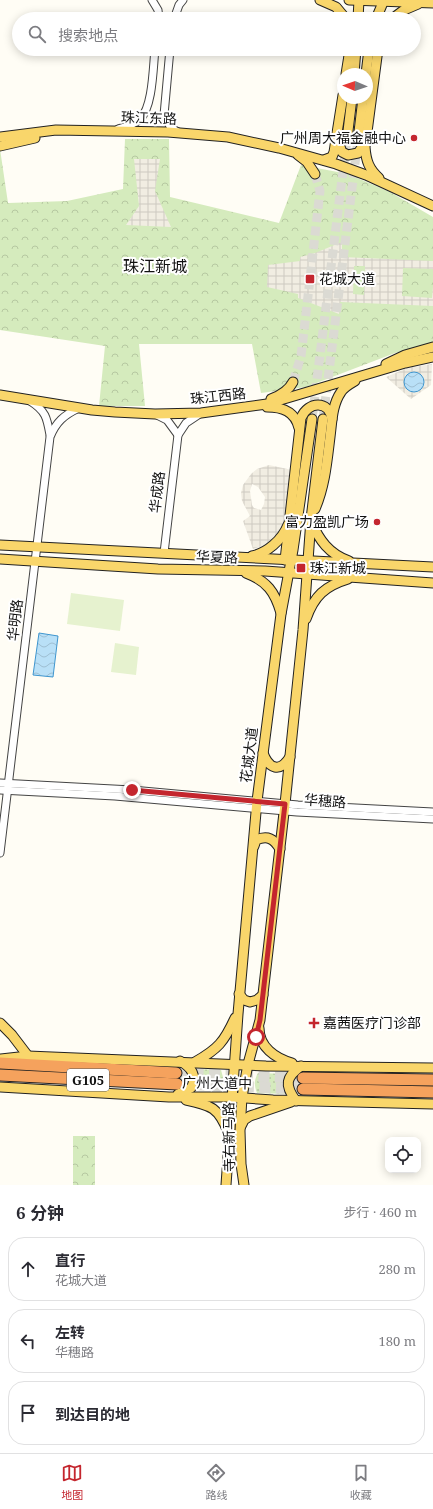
<!DOCTYPE html>
<html lang="zh">
<head>
<meta charset="utf-8">
<style>
  :root { --surface:#fff; --page:#f7f7f7; --text:#2b2b33; --muted:#7c7c81; --line:#e1e1e2; --accent:#c4262e }
  body { margin:0; font-family:"Noto Serif","Noto Sans SC",serif; background:var(--page); color:var(--text) }
  .controls { position:absolute; right:12px; bottom:12px; display:grid; overflow:hidden; border-radius:8px; box-shadow:0 2px 10px #0003 }
  .controls button { width:36px; height:36px; display:grid; place-items:center; padding:0; border:0; border-bottom:1px solid var(--line); background:var(--surface); color:var(--text); font:20px sans-serif }
  .compass { position:absolute; left:337px; top:68px; width:36px; height:36px; border-radius:50%; background:var(--surface); box-shadow:0 2px 10px #0003; rotate:272deg }
  .stop { position:absolute; width:12px; height:12px; margin:-9px; border:3px solid #c4262e; border-radius:50%; background:#fff }
  .stop.end { background:#c4262e; border-color:#fff; box-shadow:0 1px 4px #0008 }
  .list { margin:0; padding:0; list-style:none }
  h2 { display:flex; justify-content:space-between; align-items:center; height:52px; margin:0; padding:0 16px; font-size:17px }
  h2 small { font-size:13px; font-weight:400; color:var(--muted) }
  .list li { display:grid; grid-template-columns:26px 1fr auto; gap:12px; align-items:center; box-sizing:border-box; height:64px; margin:0 8px 8px; padding:0 8px; border:1px solid var(--line); border-radius:16px }
  .list b { display:block; font-size:15px; white-space:nowrap }
  .list p { margin:0; font-size:13px; white-space:nowrap; color:var(--muted) }
  .list em { font-size:13px; font-style:normal; color:var(--muted) }
  .icon { flex:none; width:22px; height:22px; fill:none; stroke:currentColor; stroke-width:2; stroke-linecap:round; stroke-linejoin:round }
  .map { position:relative; flex:none; width:433px; height:1185px; overflow:hidden }
  .search { position:absolute; background:var(--surface); box-shadow:0 2px 10px #0003; left:12px; right:12px; top:12px; height:44px; display:flex; align-items:center; gap:10px; box-sizing:border-box; padding:0 14px; border-radius:22px; color:var(--muted); font-size:15px }
  .sheet { height:268px; background:var(--surface) }
  nav { display:flex; justify-content:space-around; align-items:center; box-sizing:border-box; height:56px; border-top:1px solid var(--line); background:var(--surface); font-size:11px; color:var(--muted) }
  nav a { display:grid; justify-items:center; gap:2px }
  nav .on { color:var(--accent) }
  .map>svg:first-child { display:block }
  .grass { fill:url(#grass-dots) }
  .park { fill:url(#park-crowns) }
  .pitch { fill:#e6f2cf }
  .plaza { fill:url(#plaza-grid); fill-rule:evenodd }
  .water { fill:url(#water-waves); stroke:#3f96cf }
  .lines { fill:none; stroke-linecap:round; stroke-linejoin:round }
  .major-tunnel { stroke:#dbdad3; stroke-width:9; stroke-dasharray:9 4.5; stroke-linecap:butt }
  .highway-tunnel { stroke:#dbdad3; stroke-width:11; stroke-dasharray:11 5.5; stroke-linecap:butt }
  .minor-casing { stroke:#444; stroke-width:9 }
  .major-casing { stroke:#222; stroke-width:11 }
  .highway-casing { stroke:#222; stroke-width:13 }
  .minor { stroke:#fff; stroke-width:7 }
  .major { stroke:#f9d66b; stroke-width:9 }
  .highway { stroke:#f5a25d; stroke-width:11 }
  .route { stroke:#c4262e; stroke-width:5 }
  .poi-dot { fill:#c4262e; stroke:#fff; stroke-width:1.5 }
  .labels { text-anchor:middle; stroke-width:4; stroke-linejoin:round; paint-order:stroke }
  .shield { fill:#fff; stroke:#585858; stroke-width:1 }
  .shield-label { font-size:13px; font-weight:bold; fill:#111 }
  .street-label { font-size:14px; fill:#111; stroke:#fff }
  .poi-label { font-size:14px; fill:#111; stroke:#fff; text-anchor:start }
  .quarter-label { font-size:16px; fill:#111; stroke:#fff }
</style>
</head>
<body>
<div class="map">
<svg width="433" height="1185" viewBox="0 0 433 1185">
  <defs>
    <pattern id="grass-dots" width="8" height="8" patternUnits="userSpaceOnUse"><rect width="8" height="8" fill="#d5ebbd"/><path d="M2 2h.1M6 6h.1" fill="none" stroke="#b6c8a1" stroke-width="1.8" stroke-linecap="round"/></pattern>
    <pattern id="park-crowns" width="20" height="18" patternUnits="userSpaceOnUse"><rect width="20" height="18" fill="#d5ebbd"/><path d="M2 6a3 3 0 1 1 6 0M12 15a3 3 0 1 1 6 0" fill="none" stroke="#b6c8a1"/></pattern>
    <pattern id="plaza-grid" width="8" height="8" patternUnits="userSpaceOnUse"><rect width="8" height="8" fill="#f1ede2"/><path d="M0 4h8M4 0v8" fill="none" stroke="#cecac1"/></pattern>
    <pattern id="water-waves" width="16" height="10" patternUnits="userSpaceOnUse"><rect width="16" height="10" fill="#b9e0f7"/><path d="M0 5q4-4 8 0t8 0" fill="none" stroke="#9ebfd3"/></pattern>
  </defs>
  <rect width="100%" height="100%" fill="#fffdf5"/>
  <!-- grass -->
  <g class="grass">
    <path d="M196 1069 221 1070 223 1077 221 1089H196C199 1083 201 1075 196 1069Z"/>
    <path d="M258 1073 287 1074V1094L257 1093C254 1085 254 1080 258 1073Z"/>
  </g>
  <!-- park -->
  <g class="park">
    <path d="M125 139H169L170 197 279 223 301 165 348 174 390 192 433 217V343L395 353 306 387 261 393 252 344H139L145 406H99L105 346 0 330V149L8 203 67 201 123 189Z"/>
    <rect x="73" y="1136" width="22" height="49"/>
  </g>
  <!-- pitch -->
  <g class="pitch">
    <path d="M71 593 124 600 120 631 67 624Z"/>
    <path d="M115 643 139 647 136 675 111 672Z"/>
  </g>
  <!-- plaza -->
  <g class="plaza">
    <path d="M134 159H160L155 191 171 227 126 225 139 206Z"/>
    <path d="M342 242V257L433 261V269L403 268 402 296 432 298 433 287V306L340 302 339 314 298 298V294L267 287 268 265 300 261V257L315 253ZM354 266H365L364 295 353 294Z"/>
    <path d="M432 364 431 385 411 399 386 377 407 368Z"/>
    <path d="M269 465 292 470 286 517 282 528 276 537 262 546 253 549 243 521 250 516 242 501 241 493 243 485 251 474 257 469ZM252 484 258 487 265 497 264 504 261 510 254 508 252 505 250 491Z"/>
  </g>
  <!-- water -->
  <g class="water">
    <circle cx="414" cy="382" r="10"/>
    <path d="M39 633 58 636 53 677 33 675Z"/>
  </g>
  <g class="lines">
    <!-- major-tunnel -->
    <g class="major-tunnel">
      <path d="M293 382 301 356 310 279 320 191 315 174"/>
      <path d="M312 419 347 139"/>
      <path d="M323 419 358 140"/>
    </g>
    <!-- highway-tunnel -->
    <g class="highway-tunnel">
      <path d="M176 1073 303 1078"/>
      <path d="M177 1084 303 1089"/>
    </g>
    <defs>
      <g id="minor">
        <path d="M152 0 158 10 159 19"/>
        <path d="M174 19 179 5 183 0"/>
        <path d="M170 49 164 115 171 128 178 132"/>
        <path d="M118 129C125 127 134 125 140 119 153 107 153 67 155 49"/>
        <path d="M30 401C46 411 47 418 50 435"/>
        <path d="M157 415 167 420 178 435"/>
        <path d="M164 553 178 435 186 423 201 413"/>
        <path d="M0 783 132 790 298 805 433 812"/>
        <path d="M0 790 115 796 297 812 433 819"/>
        <path d="M0 853 50 437C56 422 64 415 79 408"/>
      </g>
      <g id="major">
        <path d="M320 0 336 7 346 19"/>
        <path d="M349 0 433 3"/>
        <path d="M358 19 359 0"/>
        <path d="M376 19 384 0"/>
        <path d="M392 19 404 10 418 4"/>
        <path d="M378 49 365 147C366 161 369 169 379 178"/>
        <path d="M346 74 350 49"/>
        <path d="M354 74 356 49"/>
        <path d="M366 74 369 49"/>
        <path d="M0 137 56 130 168 132 228 137 279 148 336 164 366 175 433 206"/>
        <path d="M337 139 342 152 348 155 358 153 366 142"/>
        <path d="M347 139 352 98"/>
        <path d="M358 140 363 98"/>
        <path d="M0 146 35 138"/>
        <path d="M298 155 307 162 315 174"/>
        <path d="M324 160 332 157 334 152 343 95"/>
        <path d="M386 364 405 355 433 347"/>
        <path d="M0 395 92 410 115 412 155 414 201 413 267 404 405 363 433 357"/>
        <path d="M271 399C279 396 289 390 293 382"/>
        <path d="M267 407C282 407 295 411 299 428"/>
        <path d="M315 509C325 486 327 461 330 437 332 422 332 405 341 392 344 387 350 384 355 381"/>
        <path d="M311 521C319 540 329 554 349 561"/>
        <path d="M0 545 433 567"/>
        <path d="M252 556C267 553 282 540 288 525"/>
        <path d="M0 559 158 569 265 571 433 583"/>
        <path d="M285 560 301 418C308 401 329 400 332 419"/>
        <path d="M246 573C267 581 275 592 281 613"/>
        <path d="M306 619C314 596 325 586 348 579"/>
        <path d="M263 753C269 769 280 773 290 757"/>
        <path d="M254 846 256 840C268 835 274 839 280 849"/>
        <path d="M239 994 244 1000 250 1002 257 1000 263 995"/>
        <path d="M0 1023 12 1035 28 1056"/>
        <path d="M259 1028C259 1047 275 1058 292 1063"/>
        <path d="M1 1059 28 1056 266 1066 433 1068"/>
        <path d="M195 1062C218 1049 224 1042 235 1018"/>
        <path d="M0 1087 169 1097H231L273 1100 433 1104"/>
        <path d="M178 1094 191 1088C198 1076 191 1067 180 1061"/>
        <path d="M186 1100C211 1105 219 1108 228 1132"/>
        <path d="M296 1101C284 1085 286 1077 301 1066"/>
        <path d="M241 1126 244 1120 250 1116 291 1102"/>
        <path d="M226 1185 238 1014 257 801 281 614 293 550 312 419"/>
        <path d="M244 1185 241 1164 240 1131 242 1097 248 1064 260 1020 285 804 303 630 311 519 323 419"/>
      </g>
      <g id="highway">
        <path d="M0 1063 176 1073"/>
        <path d="M0 1075 177 1084"/>
        <path d="M303 1078 433 1080"/>
        <path d="M303 1089 433 1092"/>
      </g>
    </defs>
    <!-- minor casing -->
    <use href="#minor" class="minor-casing"/>
    <!-- major casing -->
    <use href="#major" class="major-casing"/>
    <!-- highway casing -->
    <use href="#highway" class="highway-casing"/>
    <!-- minor -->
    <use href="#minor" class="minor"/>
    <!-- major -->
    <use href="#major" class="major"/>
    <!-- highway -->
    <use href="#highway" class="highway"/>
  </g>
  <g class="lines">
    <!-- route -->
    <path class="route" d="M132 790 285 804 260 1020 256 1037"/>
  </g>
  <!-- markers -->
  <g class="poi-dot">
    <circle cx="414" cy="138" r="4"/>
    <rect x="305" y="274" width="10" height="10" rx="2"/>
    <circle cx="377" cy="522" r="4"/>
    <rect x="296" y="563" width="10" height="10" rx="2"/>
    <path d="M312 1017h4v4h4v4h-4v4h-4v-4h-4v-4h4z"/>
  </g>
  <g class="labels">
    <!-- shield labels -->
    <rect class="shield" x="67" y="1069" width="42" height="22" rx="3"/>
    <g class="shield-label">
      <text x="88" y="1085">G105</text>
    </g>
    <!-- street labels -->
    <g class="street-label">
      <text transform="translate(149 118) rotate(2)" y="5">珠江东路</text>
      <text transform="translate(218 396) rotate(-6)" y="5">珠江西路</text>
      <text transform="translate(157 492) rotate(-83)" y="5">华成路</text>
      <text transform="translate(217 557) rotate(2)" y="5">华夏路</text>
      <text transform="translate(15 620) rotate(-83)" y="5">华明路</text>
      <text transform="translate(249 755) rotate(-83)" y="5">花城大道</text>
      <text transform="translate(325 801) rotate(4)" y="5">华穗路</text>
      <text transform="translate(217 1083) rotate(1)" y="5">广州大道中</text>
      <text transform="translate(229 1137) rotate(-91)" y="5">寺右新马路</text>
    </g>
    <!-- poi labels -->
    <g class="poi-label">
      <text x="406" y="143" text-anchor="end">广州周大福金融中心</text>
      <text x="319" y="284">花城大道</text>
      <text x="369" y="527" text-anchor="end">富力盈凯广场</text>
      <text x="310" y="573">珠江新城</text>
      <text x="323" y="1028">嘉茜医疗门诊部</text>
    </g>
    <!-- quarter labels -->
    <g class="quarter-label">
      <text x="155" y="272">珠江新城</text>
    </g>
  </g>
</svg>
<div class="controls">
<button><svg class="icon" aria-label="locate" viewBox="0 0 24 24"><circle cx="12" cy="12" r="6"/><path d="M12 2v4M12 18v4M2 12h4M18 12h4"/></svg></button>
</div>
<svg class="compass" viewBox="-18 -18 36 36"><path d="M0-13l5 13h-10z" fill="#e53935"/><path d="M0 13l5-13h-10z" fill="#7c7c81"/></svg>
<div class="stop" style="left:256px;top:1037px"></div>
<div class="stop end" style="left:132px;top:790px"></div>
<div class="search"><svg class="icon" aria-label="search" viewBox="0 0 24 24"><circle cx="10" cy="10" r="6"/><path d="M15 15l6 6"/></svg>搜索地点</div>
</div>
<section class="sheet">
<h2>6 分钟<small>步行 · 460 m</small></h2>
<ul class="list">
<li><svg class="icon" aria-label="ahead" viewBox="0 0 24 24"><path d="M12 20V5M6 11l6-6 6 6"/></svg><div><b>直行</b><p>花城大道</p></div><em>280 m</em></li>
<li><svg class="icon" aria-label="left" viewBox="0 0 24 24"><path d="M17 20v-9H6M10 6l-5 5 5 5"/></svg><div><b>左转</b><p>华穗路</p></div><em>180 m</em></li>
<li><svg class="icon" aria-label="arrive" viewBox="0 0 24 24"><path d="M6 21V4h12l-3 4 3 4H6"/></svg><div><b>到达目的地</b></div></li>
</ul>
</section>
<nav>
<a class="on"><svg class="icon" aria-label="map" viewBox="0 0 24 24"><path d="M3 6l6-2 6 2 6-2v14l-6 2-6-2-6 2zM9 4v14M15 6v14"/></svg>地图</a>
<a><svg class="icon" aria-label="directions" viewBox="0 0 24 24"><path d="M12 3l9 9-9 9-9-9zM9 14v-3h6M13 9l2 2-2 2"/></svg>路线</a>
<a><svg class="icon" aria-label="saved" viewBox="0 0 24 24"><path d="M7 4h10v16l-5-4-5 4z"/></svg>收藏</a>
</nav>
</body>
</html>
